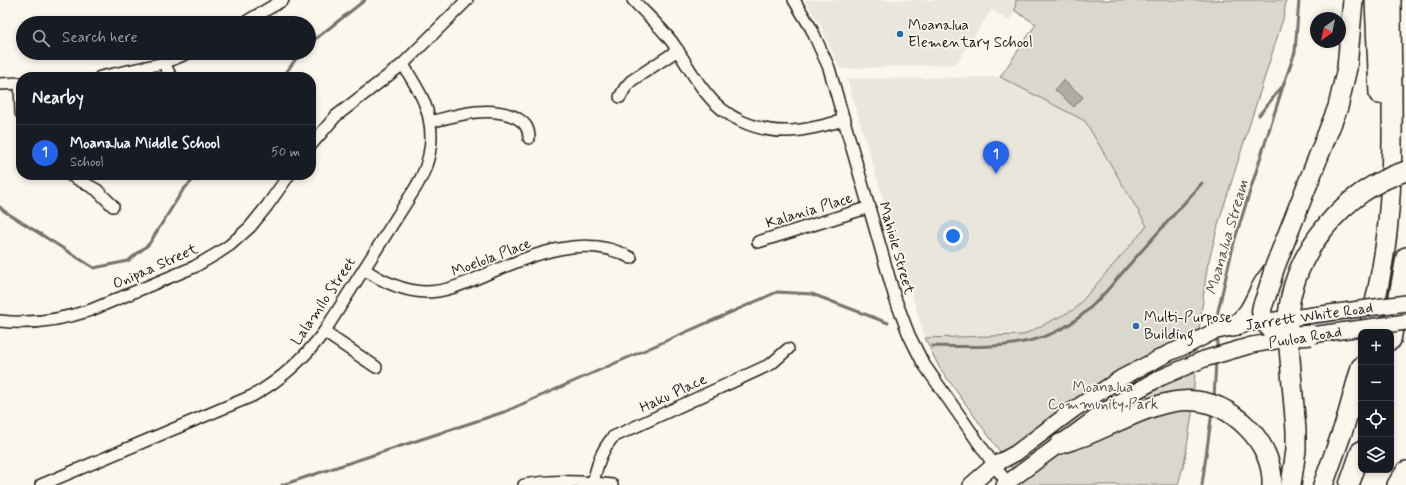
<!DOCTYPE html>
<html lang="en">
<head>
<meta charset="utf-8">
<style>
  :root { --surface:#171b24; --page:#20242c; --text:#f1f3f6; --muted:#9ea1a6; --line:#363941; --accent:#2563eb }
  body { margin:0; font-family:Mynerve,sans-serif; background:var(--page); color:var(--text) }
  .controls { position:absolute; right:12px; bottom:12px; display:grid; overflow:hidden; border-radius:8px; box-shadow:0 2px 6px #0003 }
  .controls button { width:36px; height:36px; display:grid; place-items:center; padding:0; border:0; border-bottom:1px solid var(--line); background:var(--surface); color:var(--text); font:20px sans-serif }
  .compass { position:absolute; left:1310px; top:12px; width:36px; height:36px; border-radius:50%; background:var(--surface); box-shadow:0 2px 6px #0003; rotate:213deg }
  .you { position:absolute; left:953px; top:236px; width:14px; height:14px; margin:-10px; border:3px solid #fff; border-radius:50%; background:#1a73e8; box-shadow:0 0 0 6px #1a73e833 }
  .badge { display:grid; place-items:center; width:26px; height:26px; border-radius:50%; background:var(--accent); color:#fff; font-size:13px; font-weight:700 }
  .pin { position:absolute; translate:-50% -33px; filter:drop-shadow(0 1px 2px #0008) }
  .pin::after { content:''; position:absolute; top:21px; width:14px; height:12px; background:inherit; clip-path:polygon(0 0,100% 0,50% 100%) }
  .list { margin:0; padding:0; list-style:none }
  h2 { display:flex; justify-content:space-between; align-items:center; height:52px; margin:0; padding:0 16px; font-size:17px }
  h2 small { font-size:13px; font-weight:400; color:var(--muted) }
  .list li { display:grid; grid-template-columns:26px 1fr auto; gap:12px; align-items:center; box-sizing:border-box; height:56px; padding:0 16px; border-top:1px solid var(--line) }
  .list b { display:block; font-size:15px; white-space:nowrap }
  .list p { margin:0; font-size:13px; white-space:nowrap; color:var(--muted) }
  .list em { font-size:13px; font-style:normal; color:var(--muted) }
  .icon { flex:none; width:22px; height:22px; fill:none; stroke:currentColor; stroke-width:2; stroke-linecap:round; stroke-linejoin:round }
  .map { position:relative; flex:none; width:1406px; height:485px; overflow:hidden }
  .search { position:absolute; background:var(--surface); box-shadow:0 2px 6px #0003; left:16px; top:16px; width:300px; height:44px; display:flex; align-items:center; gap:10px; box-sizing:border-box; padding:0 14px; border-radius:22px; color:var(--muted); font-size:15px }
  .panel { position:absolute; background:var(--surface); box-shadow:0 2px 6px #0003; left:16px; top:72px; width:300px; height:108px; border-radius:16px }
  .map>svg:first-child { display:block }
  .built { fill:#eae6dc }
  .green { fill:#dad7ce; stroke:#7b7a75 }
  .water { fill:#afaca5; stroke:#74726e }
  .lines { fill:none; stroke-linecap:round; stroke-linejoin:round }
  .stream { stroke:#74726e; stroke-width:3 }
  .street-casing { stroke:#1c1c1c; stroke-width:14 }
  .secondary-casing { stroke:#1c1c1c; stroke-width:18 }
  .highway-casing { stroke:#1c1c1c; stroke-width:22 }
  .street { stroke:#fbf7ec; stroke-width:11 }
  .secondary { stroke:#fbf7ec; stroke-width:15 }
  .highway { stroke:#fbf7ec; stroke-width:19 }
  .secondary-bridge-casing { stroke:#1c1c1c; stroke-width:18; stroke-linecap:butt }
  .highway-bridge-casing { stroke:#1c1c1c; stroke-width:22; stroke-linecap:butt }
  .secondary-bridge { stroke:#fbf7ec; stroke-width:15 }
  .highway-bridge { stroke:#fbf7ec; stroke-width:19 }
  .poi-dot { fill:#1f6fb2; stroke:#fbf7ec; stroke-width:1.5 }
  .labels { text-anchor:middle; stroke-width:3.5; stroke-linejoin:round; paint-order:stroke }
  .poi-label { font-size:15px; fill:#1c1c1c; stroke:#fbf7ec; text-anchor:start }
  .street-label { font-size:15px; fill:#1c1c1c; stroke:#fbf7ec }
  .park-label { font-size:15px; fill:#555451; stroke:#fbf7ec }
  .water-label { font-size:16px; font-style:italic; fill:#575653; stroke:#fbf7ec }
</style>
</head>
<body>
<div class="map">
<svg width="1406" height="485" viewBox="0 0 1406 485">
  <rect width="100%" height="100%" fill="#fbf7ec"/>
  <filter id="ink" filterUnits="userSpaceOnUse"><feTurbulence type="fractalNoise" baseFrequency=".025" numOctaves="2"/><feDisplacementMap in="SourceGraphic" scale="8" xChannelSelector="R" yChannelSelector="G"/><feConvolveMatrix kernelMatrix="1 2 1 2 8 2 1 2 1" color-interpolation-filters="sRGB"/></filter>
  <g filter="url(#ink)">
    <!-- built -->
    <g class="built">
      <path d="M805 0H1016L1015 11 1009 21 991 10 959 60 954 64 840 69 820 24Z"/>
      <path d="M1000 77 1085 121 1147 226 1076 309 1023 335 925 338 847 79Z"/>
    </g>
    <!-- green -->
    <path class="green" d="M1016 0H1286L1284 16 1220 218 1207 268 1197 346 1192 414 1185 459 1178 485H1024L939 367 925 338 1023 335 1075 309 1147 226 1085 121 1000 77 1036 24 1015 11Z"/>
    <!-- water -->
    <path class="water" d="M1063 80 1083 97 1074 107 1055 90 1062 82Z"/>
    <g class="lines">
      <!-- stream -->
      <g class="stream">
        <path d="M309 44 365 0"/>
        <path d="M283 77 300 53"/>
        <path d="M1259 115 1282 87"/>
        <path d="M0 207 4 211 94 268 128 261 149 244 183 190 198 175"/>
        <path d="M1217 326 1218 311 1234 242 1283 86 1295 52 1299 0"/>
        <path d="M932 346C974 347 1025 350 1063 328 1090 313 1109 288 1129 265 1153 238 1178 210 1202 183"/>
        <path d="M1217 350V336"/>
        <path d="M1214 398 1216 360"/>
        <path d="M282 485 504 412 777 292 812 294 888 323"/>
        <path d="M1202 485 1212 412"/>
      </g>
      <defs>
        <g id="street">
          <path d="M633 0C646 14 661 27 672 42 684 59 693 77 706 93 725 118 757 132 788 131 808 131 827 124 845 120"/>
          <path d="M794 0 811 28 829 68 895 298 909 335 923 363 994 465 1009 485"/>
          <path d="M244 23 283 0"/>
          <path d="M164 63 171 77"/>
          <path d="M100 77 164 63 188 53"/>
          <path d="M20 83 21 113"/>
          <path d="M0 84 21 83"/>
          <path d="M620 97 625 88 631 81 678 50"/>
          <path d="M430 122C457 115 488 105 515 117 524 122 529 127 529 138"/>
          <path d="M311 145 336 116 403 64 467 0"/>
          <path d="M70 175 97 190 113 206"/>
          <path d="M758 242 870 207"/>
          <path d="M364 269C383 282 402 291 425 292 448 292 468 282 489 273 532 255 586 232 631 258"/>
          <path d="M0 321C31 325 61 320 91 310L194 267 218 253 230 245 250 227 267 206 289 175"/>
          <path d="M324 332 376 367"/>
          <path d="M593 482C598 464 600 452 613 437L771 364 788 349"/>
          <path d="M41 485 252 396C281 380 304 359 324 332L416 187C432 161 436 131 424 102 419 89 410 77 403 64"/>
          <path d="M524 485C550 480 586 481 612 485"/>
        </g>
        <g id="secondary">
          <path d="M971 485 994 465 1016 453 1073 410 1121 378 1169 353 1188 345 1213 332 1244 325"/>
          <path d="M1004 485 1102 413 1131 394 1160 378 1204 359 1252 345"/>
        </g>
        <g id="highway">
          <path d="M1375 0 1379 94"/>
          <path d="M1233 327C1250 314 1251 308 1260 290 1263 283 1269 276 1274 269L1338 107 1347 68 1353 0"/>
          <path d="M1368 332C1377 296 1385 259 1388 222 1395 148 1391 74 1391 0"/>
          <path d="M1391 340 1406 257"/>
          <path d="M1060 444C1068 441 1076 439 1084 436 1140 414 1194 373 1248 428 1263 443 1273 464 1272 485"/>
          <path d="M1291 485 1296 450V430L1291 372"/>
          <path d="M1323 485 1345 424 1361 367"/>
          <path d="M1349 485 1361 451"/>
          <path d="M1397 485 1406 471"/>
        </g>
      </defs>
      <!-- street casing -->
      <use href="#street" class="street-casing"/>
      <!-- secondary casing -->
      <use href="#secondary" class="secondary-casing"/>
      <!-- highway casing -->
      <use href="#highway" class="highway-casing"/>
      <!-- street -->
      <use href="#street" class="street"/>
      <!-- secondary -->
      <use href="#secondary" class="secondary"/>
      <!-- highway -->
      <use href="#highway" class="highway"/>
      <defs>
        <g id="secondary-bridge">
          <path d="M1252 323 1406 303"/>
          <path d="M1252 345 1311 335 1406 322"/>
        </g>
        <g id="highway-bridge">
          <path d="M1274 269C1272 277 1270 285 1267 293 1266 298 1263 303 1262 308 1261 312 1262 316 1264 320 1272 337 1294 337 1311 335"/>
          <path d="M1291 372C1290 354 1287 335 1288 317 1293 252 1343 191 1406 171"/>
        </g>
      </defs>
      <!-- secondary-bridge casing -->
      <use href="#secondary-bridge" class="secondary-bridge-casing"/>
      <!-- highway-bridge casing -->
      <use href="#highway-bridge" class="highway-bridge-casing"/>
      <!-- secondary-bridge -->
      <use href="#secondary-bridge" class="secondary-bridge"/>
      <!-- highway-bridge -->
      <use href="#highway-bridge" class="highway-bridge"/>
    </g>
  </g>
  <!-- markers -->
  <g class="poi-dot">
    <circle cx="900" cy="34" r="4"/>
    <circle cx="1136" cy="326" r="4"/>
  </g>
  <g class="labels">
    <!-- poi labels -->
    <g class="poi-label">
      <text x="908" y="30">Moanalua<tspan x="908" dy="17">Elementary School</tspan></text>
      <text x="1144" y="322">Multi-Purpose<tspan x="1144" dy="17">Building</tspan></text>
    </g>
    <!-- street labels -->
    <g class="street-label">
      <text transform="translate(809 210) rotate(-17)" y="5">Kalania Place</text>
      <text transform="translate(897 248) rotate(74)" y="5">Mahiole Street</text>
      <text transform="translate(491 257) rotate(-21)" y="5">Moelola Place</text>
      <text transform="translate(155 266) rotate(-24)" y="5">Onipaa Street</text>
      <text transform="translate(323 301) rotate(-56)" y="5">Lalamilo Street</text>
      <text transform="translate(1309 316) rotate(-8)" y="5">Jarrett White Road</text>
      <text transform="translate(1305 337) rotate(-9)" y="5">Puuloa Road</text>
      <text transform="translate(673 393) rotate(-25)" y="5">Haku Place</text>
    </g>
    <!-- park labels -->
    <g class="park-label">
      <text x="1103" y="392">Moanalua<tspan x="1103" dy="17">Community Park</tspan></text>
    </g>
    <!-- water labels -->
    <g class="water-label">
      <text transform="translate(1226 237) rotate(-74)" y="6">Moanalua Stream</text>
    </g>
  </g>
</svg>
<div class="controls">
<button>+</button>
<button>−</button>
<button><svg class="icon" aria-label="locate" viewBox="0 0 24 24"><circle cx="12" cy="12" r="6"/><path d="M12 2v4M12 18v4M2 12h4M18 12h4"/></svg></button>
<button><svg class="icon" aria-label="layers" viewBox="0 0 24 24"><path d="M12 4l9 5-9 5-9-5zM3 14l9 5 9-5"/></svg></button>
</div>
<svg class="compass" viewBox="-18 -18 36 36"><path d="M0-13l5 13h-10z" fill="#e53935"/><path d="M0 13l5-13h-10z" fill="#9ea1a6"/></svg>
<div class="you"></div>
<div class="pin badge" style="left:996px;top:174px">1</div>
<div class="search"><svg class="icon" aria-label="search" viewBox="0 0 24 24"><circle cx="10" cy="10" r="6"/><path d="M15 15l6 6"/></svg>Search here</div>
<section class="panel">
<h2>Nearby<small></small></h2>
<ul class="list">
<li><span class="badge">1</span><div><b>Moanalua Middle School</b><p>School</p></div><em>50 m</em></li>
</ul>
</section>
</div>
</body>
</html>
